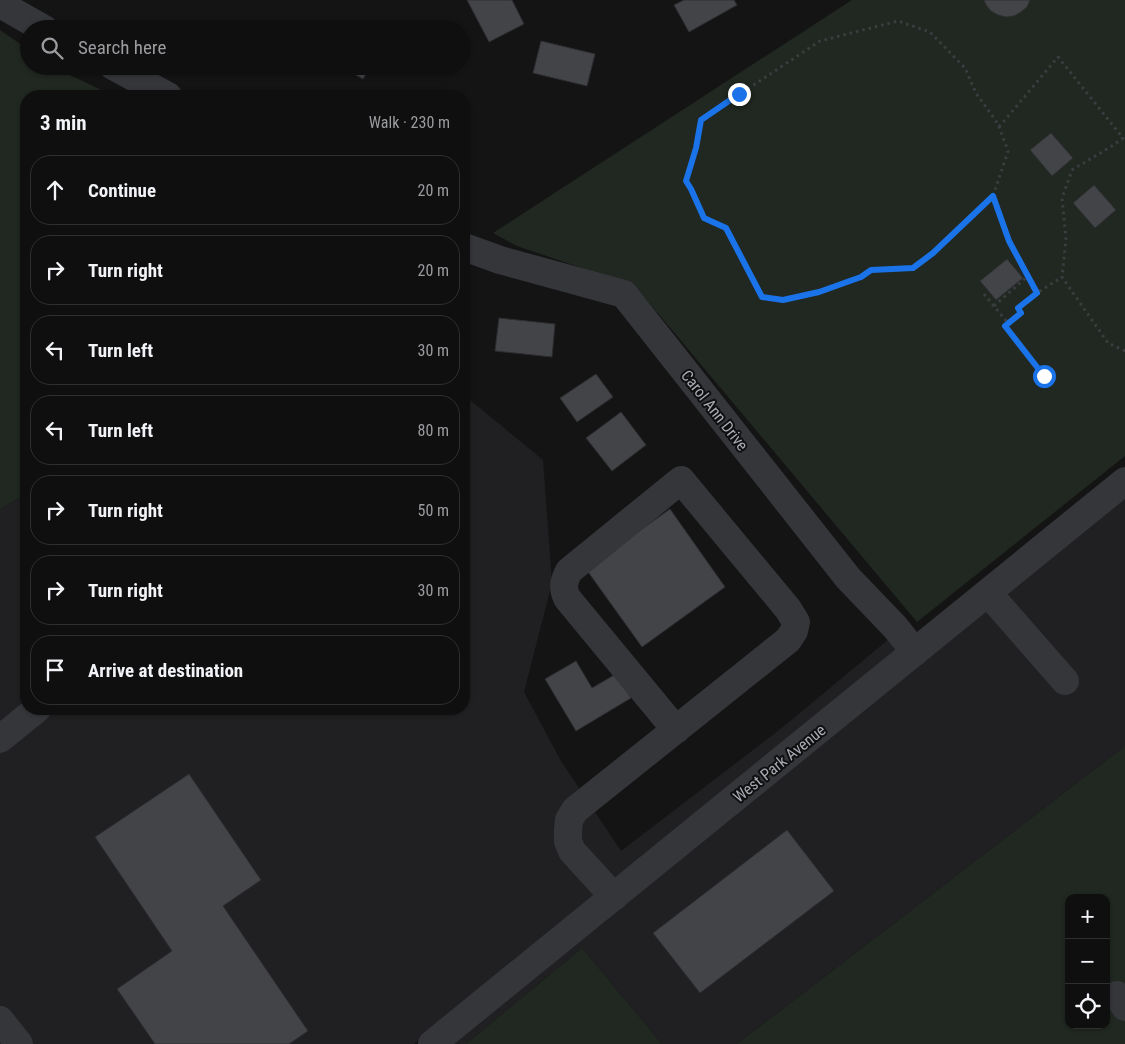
<!DOCTYPE html>
<html lang="en">
<head>
<meta charset="utf-8">
<style>
  :root { --surface:#0f0f10; --page:#181819; --text:#f1f3f6; --muted:#9b9c9f; --line:#2f2f30 }
  body { margin:0; font-family:"Roboto Condensed",sans-serif; background:var(--page); color:var(--text) }
  .controls { position:absolute; right:15px; bottom:15px; display:grid; overflow:hidden; border-radius:10px; box-shadow:0 1px 4px #0004 }
  .controls button { width:45px; height:45px; display:grid; place-items:center; padding:0; border:0; border-bottom:1px solid var(--line); background:var(--surface); color:var(--text); font:25px sans-serif }
  .stop { position:absolute; width:15px; height:15px; margin:-11px; border:4px solid #1a73e8; border-radius:50%; background:#fff }
  .stop.end { background:#1a73e8; border-color:#fff; box-shadow:0 1px 5px #0008 }
  .list { margin:0; padding:0; list-style:none }
  h2 { display:flex; justify-content:space-between; align-items:center; height:65px; margin:0; padding:0 20px; font-size:21px }
  h2 small { font-size:16px; font-weight:400; color:var(--muted) }
  .list li { display:grid; grid-template-columns:32px 1fr auto; gap:15px; align-items:center; box-sizing:border-box; height:70px; margin:0 10px 10px; padding:0 10px; border:1px solid var(--line); border-radius:20px }
  .list b { display:block; font-size:19px; white-space:nowrap }
  .list em { font-size:16px; font-style:normal; color:var(--muted) }
  .icon { flex:none; width:28px; height:28px; fill:none; stroke:currentColor; stroke-width:2; stroke-linecap:round; stroke-linejoin:round }
  .map { position:relative; flex:none; width:1125px; height:1044px; overflow:hidden }
  .search { position:absolute; background:var(--surface); box-shadow:0 1px 4px #0004; left:20px; top:20px; width:450px; height:55px; display:flex; align-items:center; gap:12px; box-sizing:border-box; padding:0 18px; border-radius:28px; color:var(--muted); font-size:19px }
  .panel { position:absolute; background:var(--surface); box-shadow:0 1px 4px #0004; left:20px; top:90px; width:450px; height:625px; border-radius:20px }
  .map>svg:first-child { display:block }
  .built { fill:#202022 }
  .green { fill:#202821; fill-rule:evenodd }
  .building { fill:#434448; stroke:#2e2e31 }
  .lines { fill:none; stroke-linecap:round; stroke-linejoin:round }
  .path { stroke:#3b3d41; stroke-width:3; stroke-dasharray:2.5 4; stroke-linecap:butt }
  .minor { stroke:#35363a; stroke-width:28 }
  .route { stroke:#1a73e8; stroke-width:6 }
  .labels { text-anchor:middle; stroke-width:4; stroke-linejoin:round; paint-order:stroke }
  .street-label { font-size:16px; fill:#a7abb4; stroke:#0f0f10 }
</style>
</head>
<body>
<div class="map">
<svg width="1125" height="1044" viewBox="0 0 1125 1044">
  <rect width="100%" height="100%" fill="#141415"/>
  <!-- built -->
  <g class="built">
    <path d="M464 395 543 460 552 583 524 692 561 761 621 851 783 727 907 624 915 632H920L414 1044H0V509L26 494V709H464Z"/>
    <path d="M1125 496V746L737 1044H662L582 948 466 1044H452Z"/>
  </g>
  <!-- green -->
  <g class="green">
    <path d="M852 0H1125V456L917 622 635 286 517 246 493 233Z"/>
    <path d="M0 30 29 50V66H51L114 96H26V494L0 509Z"/>
    <path d="M1125 746V1044H737ZM1069 898H1106V1025H1069Z"/>
    <path d="M582 948 662 1044H466Z"/>
  </g>
  <!-- building -->
  <g class="building">
    <path d="M467 0H512L524 24 489 42Z"/>
    <path d="M684 0H734L737 5 689 32 674 5Z"/>
    <path d="M984 0H1030L1027 7 1021 12 1014 16 1006 17 998 15 991 11 986 5Z"/>
    <path d="M541 41 595 54 587 86 533 73Z"/>
    <path d="M340 66H371L363 79Z"/>
    <path d="M1051 133 1073 158 1052 176 1030 150Z"/>
    <path d="M1094 185 1116 210 1095 228 1073 203Z"/>
    <path d="M1007 259 1023 278 996 300 980 281Z"/>
    <path d="M499 318 555 324 552 357 495 351Z"/>
    <path d="M596 374 613 397 577 422 560 398Z"/>
    <path d="M621 412 646 445 612 471 586 438Z"/>
    <path d="M670 509 725 587 642 647 586 569Z"/>
    <path d="M576 661 592 688 616 674 631 698 576 731 545 679Z"/>
    <path d="M189 774 261 880 223 906 308 1031 289 1044H155L117 989 172 951 95 837Z"/>
    <path d="M787 830 834 891 700 993 653 933Z"/>
  </g>
  <g class="lines">
    <!-- path -->
    <g class="path">
      <path d="M999 127 1058 57 1123 138 1112 146 1072 170 1062 198 1066 239 1062 277 1108 343 1125 351"/>
      <path d="M993 196 1008 151 998 124 976 93 965 68 930 32 898 21 820 41 701 120 697 148 685 181 691 189 704 218 726 228 762 297 783 300 819 292 861 277 871 270 913 268 933 253 993 196 1009 241 1037 293"/>
      <path d="M984 294 1008 323"/>
      <path d="M994 306 1028 276"/>
      <path d="M1044 376 1005 326 1021 313 1018 308 1037 293 1062 277"/>
    </g>
    <!-- minor -->
    <g class="minor">
      <path d="M0 4 44 29"/>
      <path d="M113 66 168 96"/>
      <path d="M464 247 500 260 624 294 848 578 895 627 915 652"/>
      <path d="M988 593 1065 681"/>
      <path d="M0 739 37 709"/>
      <path d="M614 897 572 851 568 841V830L569 820 575 810 788 640 794 631 796 622 788 609 681 480 569 571C564 581 562 587 567 598L676 730"/>
      <path d="M1117 995 1125 1007"/>
      <path d="M0 1020 19 1044"/>
      <path d="M432 1044 1125 481"/>
    </g>
  </g>
  <g class="lines">
    <!-- route -->
    <path class="route" d="M739 94 701 120 696 148 686 181 691 189 704 218 726 228 762 297 783 300 819 292 861 277 871 270 913 268 933 253 993 196 1009 241 1037 293 1018 308 1021 313 1005 326 1044 376"/>
  </g>
  <g class="labels">
    <!-- street labels -->
    <g class="street-label">
      <text transform="translate(715 410) rotate(52)" y="6">Carol Ann Drive</text>
      <text transform="translate(779 763) rotate(-39)" y="6">West Park Avenue</text>
    </g>
  </g>
</svg>
<div class="controls">
<button>+</button>
<button>−</button>
<button><svg class="icon" aria-label="locate" viewBox="0 0 24 24"><circle cx="12" cy="12" r="6"/><path d="M12 2v4M12 18v4M2 12h4M18 12h4"/></svg></button>
</div>
<div class="stop" style="left:1044px;top:376px"></div>
<div class="stop end" style="left:739px;top:94px"></div>
<div class="search"><svg class="icon" aria-label="search" viewBox="0 0 24 24"><circle cx="10" cy="10" r="6"/><path d="M15 15l6 6"/></svg>Search here</div>
<section class="panel">
<h2>3 min<small>Walk · 230 m</small></h2>
<ul class="list">
<li><svg class="icon" aria-label="ahead" viewBox="0 0 24 24"><path d="M12 20V5M6 11l6-6 6 6"/></svg><div><b>Continue</b></div><em>20 m</em></li>
<li><svg class="icon" aria-label="right" viewBox="0 0 24 24"><path d="M7 20v-9h11M14 6l5 5-5 5"/></svg><div><b>Turn right</b></div><em>20 m</em></li>
<li><svg class="icon" aria-label="left" viewBox="0 0 24 24"><path d="M17 20v-9H6M10 6l-5 5 5 5"/></svg><div><b>Turn left</b></div><em>30 m</em></li>
<li><svg class="icon" aria-label="left" viewBox="0 0 24 24"><path d="M17 20v-9H6M10 6l-5 5 5 5"/></svg><div><b>Turn left</b></div><em>80 m</em></li>
<li><svg class="icon" aria-label="right" viewBox="0 0 24 24"><path d="M7 20v-9h11M14 6l5 5-5 5"/></svg><div><b>Turn right</b></div><em>50 m</em></li>
<li><svg class="icon" aria-label="right" viewBox="0 0 24 24"><path d="M7 20v-9h11M14 6l5 5-5 5"/></svg><div><b>Turn right</b></div><em>30 m</em></li>
<li><svg class="icon" aria-label="arrive" viewBox="0 0 24 24"><path d="M6 21V4h12l-3 4 3 4H6"/></svg><div><b>Arrive at destination</b></div></li>
</ul>
</section>
</div>
</body>
</html>
